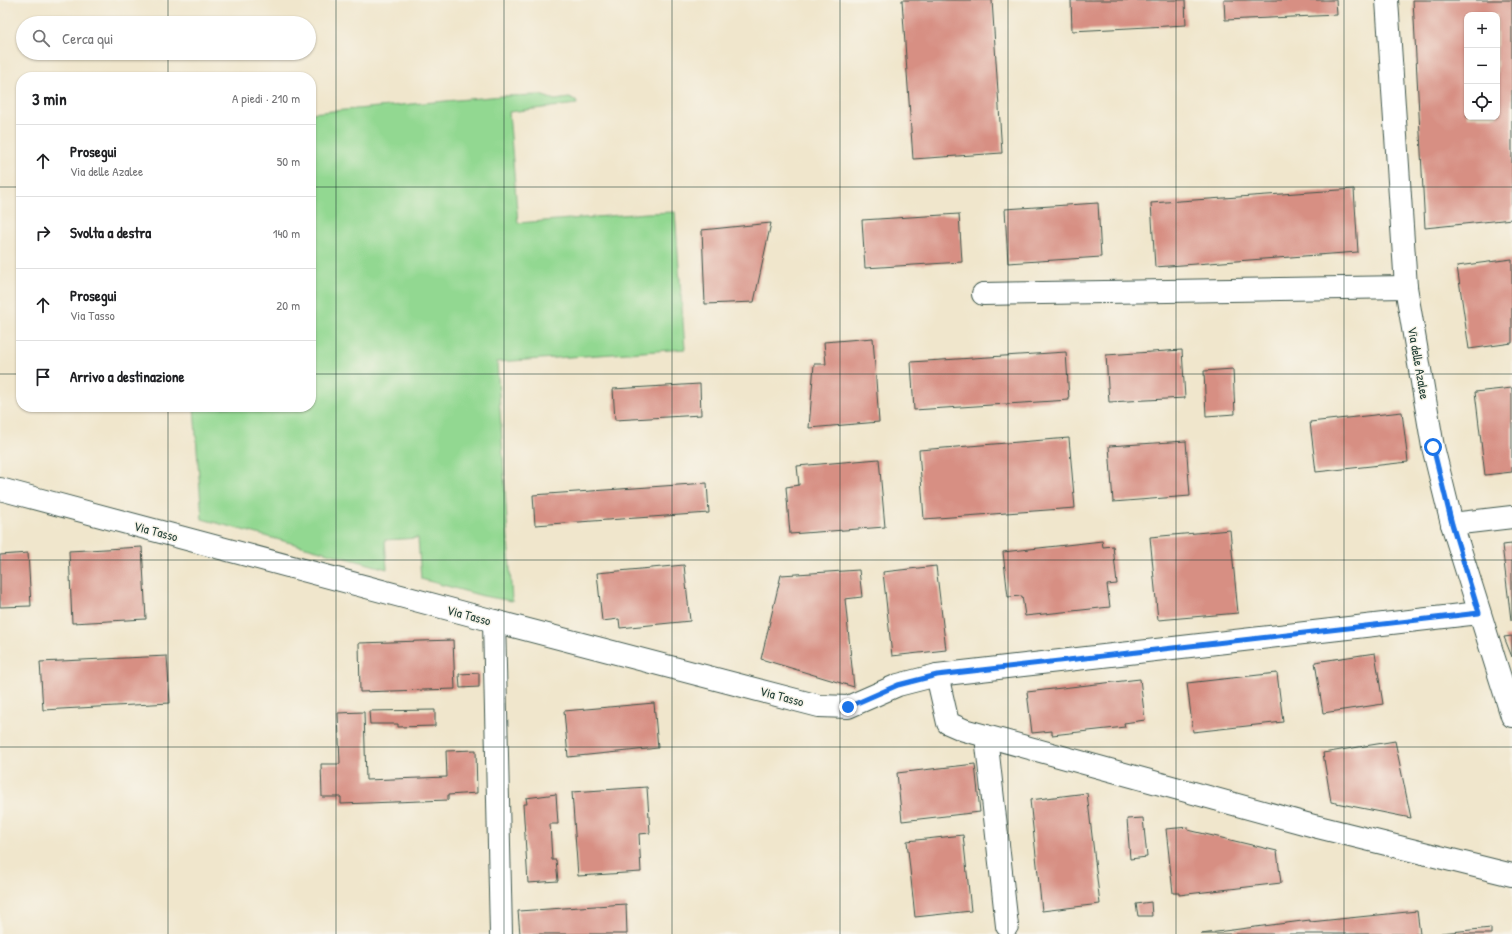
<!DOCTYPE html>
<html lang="it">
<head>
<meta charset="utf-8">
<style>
  :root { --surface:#fff; --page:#f2f2f2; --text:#202124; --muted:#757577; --line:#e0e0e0 }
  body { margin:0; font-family:"Patrick Hand",sans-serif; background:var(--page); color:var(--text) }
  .controls { position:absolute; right:12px; top:12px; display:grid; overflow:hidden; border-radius:8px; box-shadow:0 1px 3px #0004 }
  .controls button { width:36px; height:36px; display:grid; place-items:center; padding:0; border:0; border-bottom:1px solid var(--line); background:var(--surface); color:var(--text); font:20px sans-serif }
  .stop { position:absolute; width:12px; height:12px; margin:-9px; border:3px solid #1a73e8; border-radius:50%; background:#fff }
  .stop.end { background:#1a73e8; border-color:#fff; box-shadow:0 1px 4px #0008 }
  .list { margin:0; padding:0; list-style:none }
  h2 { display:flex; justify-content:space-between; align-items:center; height:52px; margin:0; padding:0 16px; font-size:17px }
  h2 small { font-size:13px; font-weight:400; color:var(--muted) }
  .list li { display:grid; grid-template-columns:26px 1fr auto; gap:12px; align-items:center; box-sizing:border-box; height:72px; padding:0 16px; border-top:1px solid var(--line) }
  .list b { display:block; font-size:15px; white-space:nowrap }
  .list p { margin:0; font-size:13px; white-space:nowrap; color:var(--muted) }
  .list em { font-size:13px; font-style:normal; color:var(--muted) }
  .icon { flex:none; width:22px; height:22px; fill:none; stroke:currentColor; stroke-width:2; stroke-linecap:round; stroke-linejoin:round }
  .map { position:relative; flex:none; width:1512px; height:934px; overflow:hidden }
  .search { position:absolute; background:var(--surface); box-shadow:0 1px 3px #0004; left:16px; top:16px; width:300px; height:44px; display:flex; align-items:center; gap:10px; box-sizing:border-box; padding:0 14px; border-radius:22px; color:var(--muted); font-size:15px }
  .panel { position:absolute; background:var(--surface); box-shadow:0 1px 3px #0004; left:16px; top:72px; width:300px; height:340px; border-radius:16px }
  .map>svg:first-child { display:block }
  .grass { fill:#92d891; stroke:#588a62 }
  .building { fill:#d78f83; fill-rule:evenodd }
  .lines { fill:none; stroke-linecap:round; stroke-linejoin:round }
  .minor-casing { stroke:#3e564b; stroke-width:24 }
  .minor { stroke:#fff; stroke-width:22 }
  .route { stroke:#1a73e8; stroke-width:5 }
  .grid { fill:none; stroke:#1f3d34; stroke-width:1; stroke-opacity:0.55 }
  .labels { text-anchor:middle; stroke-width:3; stroke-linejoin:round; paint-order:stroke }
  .street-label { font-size:13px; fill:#1f3d34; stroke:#f7f3e8 }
</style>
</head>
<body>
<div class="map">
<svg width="1512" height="934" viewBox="0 0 1512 934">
  <rect width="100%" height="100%" fill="#f7f3e8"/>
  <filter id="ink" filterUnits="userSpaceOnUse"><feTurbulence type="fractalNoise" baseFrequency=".025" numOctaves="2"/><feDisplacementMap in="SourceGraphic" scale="8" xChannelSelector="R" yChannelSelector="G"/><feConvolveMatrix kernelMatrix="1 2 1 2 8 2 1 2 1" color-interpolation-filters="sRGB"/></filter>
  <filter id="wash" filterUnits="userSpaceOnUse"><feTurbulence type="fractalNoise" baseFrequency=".012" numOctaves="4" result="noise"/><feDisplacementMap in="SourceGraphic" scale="16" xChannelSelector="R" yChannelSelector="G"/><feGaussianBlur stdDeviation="0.9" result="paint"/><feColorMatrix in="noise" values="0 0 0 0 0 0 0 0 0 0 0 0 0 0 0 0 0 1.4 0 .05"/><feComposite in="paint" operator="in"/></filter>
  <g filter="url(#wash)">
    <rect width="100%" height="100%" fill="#f0e6cc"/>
    <!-- grass -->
    <path class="grass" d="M540 95 555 100 569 98 576 100 577 104 509 112 518 223 647 213 675 212 685 349 497 362 512 601 483 596 421 579 418 538 385 540 387 569 202 519 194 407H311V113L502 96Z"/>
    <g id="blocks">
      <!-- building -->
      <g class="building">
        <path d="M902 0H992L1002 153 913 159Z"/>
        <path d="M1071 0H1185L1186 25 1072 31Z"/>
        <path d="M1224 0H1336L1337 15 1225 20Z"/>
        <path d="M1413 0H1512V219L1425 228ZM1467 15H1497V117H1467Z"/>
        <path d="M1354 189 1358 252 1155 267 1151 203Z"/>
        <path d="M1098 203 1101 257 1008 263 1005 209Z"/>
        <path d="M959 214 962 262 865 268 862 220Z"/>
        <path d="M771 223 754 302 705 304 702 230Z"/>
        <path d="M1512 259V343L1469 349 1457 266Z"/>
        <path d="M873 338 879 422 809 428 814 364H826L824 342Z"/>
        <path d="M1182 350 1185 398 1109 402 1106 355Z"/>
        <path d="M1066 352 1069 400 914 410 911 362Z"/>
        <path d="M1233 369 1235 414 1206 416 1204 371Z"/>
        <path d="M700 384 701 415 615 420 613 389Z"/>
        <path d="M1512 388V472L1485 475 1475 392Z"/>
        <path d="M1402 412 1408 462 1316 472 1310 422Z"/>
        <path d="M1069 438 1075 508 924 519 919 450Z"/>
        <path d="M1186 441 1190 496 1113 502 1109 446Z"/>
        <path d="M879 459 885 527 790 534 786 487 799 485 797 466Z"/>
        <path d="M707 483 709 513 535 525 533 495Z"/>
        <path d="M1230 530 1238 613 1158 620 1150 537Z"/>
        <path d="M1102 541 1103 547 1113 546 1117 584 1107 585 1110 607 1025 616 1022 596 1008 597 1003 552Z"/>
        <path d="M1512 544V620H1511L1502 545Z"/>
        <path d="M142 547 146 619 72 623 69 551Z"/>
        <path d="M28 553 31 606 0 607V555Z"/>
        <path d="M684 565 690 621 620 628 619 619 602 621 597 573Z"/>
        <path d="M936 566 946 650 892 656 883 572Z"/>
        <path d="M859 570 862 597 845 599 854 687 761 659 781 575Z"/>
        <path d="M1512 636V657L1504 637Z"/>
        <path d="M453 640 455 689 360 692 359 643Z"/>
        <path d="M1375 653 1383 704 1323 713 1315 662Z"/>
        <path d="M167 656 170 703 43 710 40 662Z"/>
        <path d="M479 673V687L460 688 459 674Z"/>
        <path d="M1277 673 1283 722 1193 732 1187 683Z"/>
        <path d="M1140 679 1145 720 1124 723 1125 727 1052 735V731L1032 733 1027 692Z"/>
        <path d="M654 703 658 748 568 757 564 711Z"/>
        <path d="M435 710V726L398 727V724H370L369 711Z"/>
        <path d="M364 712 366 780 447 777 446 751 476 750 477 793 448 795V800L341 804V797H322L321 764H340L338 713Z"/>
        <path d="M1395 741 1411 818 1331 802 1323 753Z"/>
        <path d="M975 764 980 812 902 821 897 773Z"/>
        <path d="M647 787 650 833 639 834 641 872 578 876 572 792Z"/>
        <path d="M1087 793 1100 904 1042 911 1030 800Z"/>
        <path d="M556 794 558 824H550L552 860H556L558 881 528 883 523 804H527L526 798Z"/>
        <path d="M1143 818 1147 857 1130 859 1127 819Z"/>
        <path d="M1188 827V830L1277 851 1281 883 1179 895V893H1173L1166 829Z"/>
        <path d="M963 835 971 911 915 917 907 841Z"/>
        <path d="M1151 902 1152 916H1138L1136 904Z"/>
        <path d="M626 904 627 934H520L518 911Z"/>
        <path d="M1417 911 1420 934H1201L1310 920V922Z"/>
        <path d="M1491 928V934H1441V933Z"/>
      </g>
    </g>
  </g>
  <g filter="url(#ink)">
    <use href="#blocks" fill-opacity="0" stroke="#3e564b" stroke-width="1"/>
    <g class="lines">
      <defs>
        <g id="minor">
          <path d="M1387 0 1406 287 1433 447 1452 524 1512 716"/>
          <path d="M983 294 1406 287"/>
          <path d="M0 489 494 621 819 706 848 707 898 685 937 675 1479 613"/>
          <path d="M1452 524 1512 517"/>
          <path d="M494 621 501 934"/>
          <path d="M937 675 948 723 964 730 1314 826 1512 875"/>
          <path d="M986 736 1007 926"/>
        </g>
      </defs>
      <!-- minor casing -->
      <use href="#minor" class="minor-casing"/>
      <!-- minor -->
      <use href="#minor" class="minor"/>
    </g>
  </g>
  <g class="lines" filter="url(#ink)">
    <!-- route -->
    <path class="route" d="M848 707 898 685 937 675 1479 613 1452 524 1433 447"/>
  </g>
  <!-- grid -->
  <path class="grid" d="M168 0V23M336 0V934M504 0V934M672 0V934M840 0V934M1008 0V934M1176 0V934M1344 0V934M168 53V77M0 187H21M311 187H1512M0 374H21M311 374H1512M168 407V934M0 560H1512M0 747H1512"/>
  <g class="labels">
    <!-- street labels -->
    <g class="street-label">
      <text transform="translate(1419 363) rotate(80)" y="5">Via delle Azalee</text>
      <text transform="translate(156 531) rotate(15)" y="5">Via Tasso</text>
      <text transform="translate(469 615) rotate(15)" y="5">Via Tasso</text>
      <text transform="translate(782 696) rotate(15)" y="5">Via Tasso</text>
    </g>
  </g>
</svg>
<div class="controls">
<button>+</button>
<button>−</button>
<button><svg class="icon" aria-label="locate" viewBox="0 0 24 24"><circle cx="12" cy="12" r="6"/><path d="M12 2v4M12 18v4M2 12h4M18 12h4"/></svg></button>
</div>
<div class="stop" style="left:1433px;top:447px"></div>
<div class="stop end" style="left:848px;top:707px"></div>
<div class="search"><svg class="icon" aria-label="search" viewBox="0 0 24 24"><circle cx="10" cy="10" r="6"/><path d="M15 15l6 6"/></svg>Cerca qui</div>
<section class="panel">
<h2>3 min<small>A piedi · 210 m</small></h2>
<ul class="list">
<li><svg class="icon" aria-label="ahead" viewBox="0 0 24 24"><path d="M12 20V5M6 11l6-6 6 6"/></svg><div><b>Prosegui</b><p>Via delle Azalee</p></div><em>50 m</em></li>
<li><svg class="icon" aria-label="right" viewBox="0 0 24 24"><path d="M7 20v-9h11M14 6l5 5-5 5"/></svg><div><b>Svolta a destra</b></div><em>140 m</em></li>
<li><svg class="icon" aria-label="ahead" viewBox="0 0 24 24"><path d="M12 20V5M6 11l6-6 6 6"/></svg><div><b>Prosegui</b><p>Via Tasso</p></div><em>20 m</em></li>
<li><svg class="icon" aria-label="arrive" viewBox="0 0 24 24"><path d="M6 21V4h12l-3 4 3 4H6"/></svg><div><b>Arrivo a destinazione</b></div></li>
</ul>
</section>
</div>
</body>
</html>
